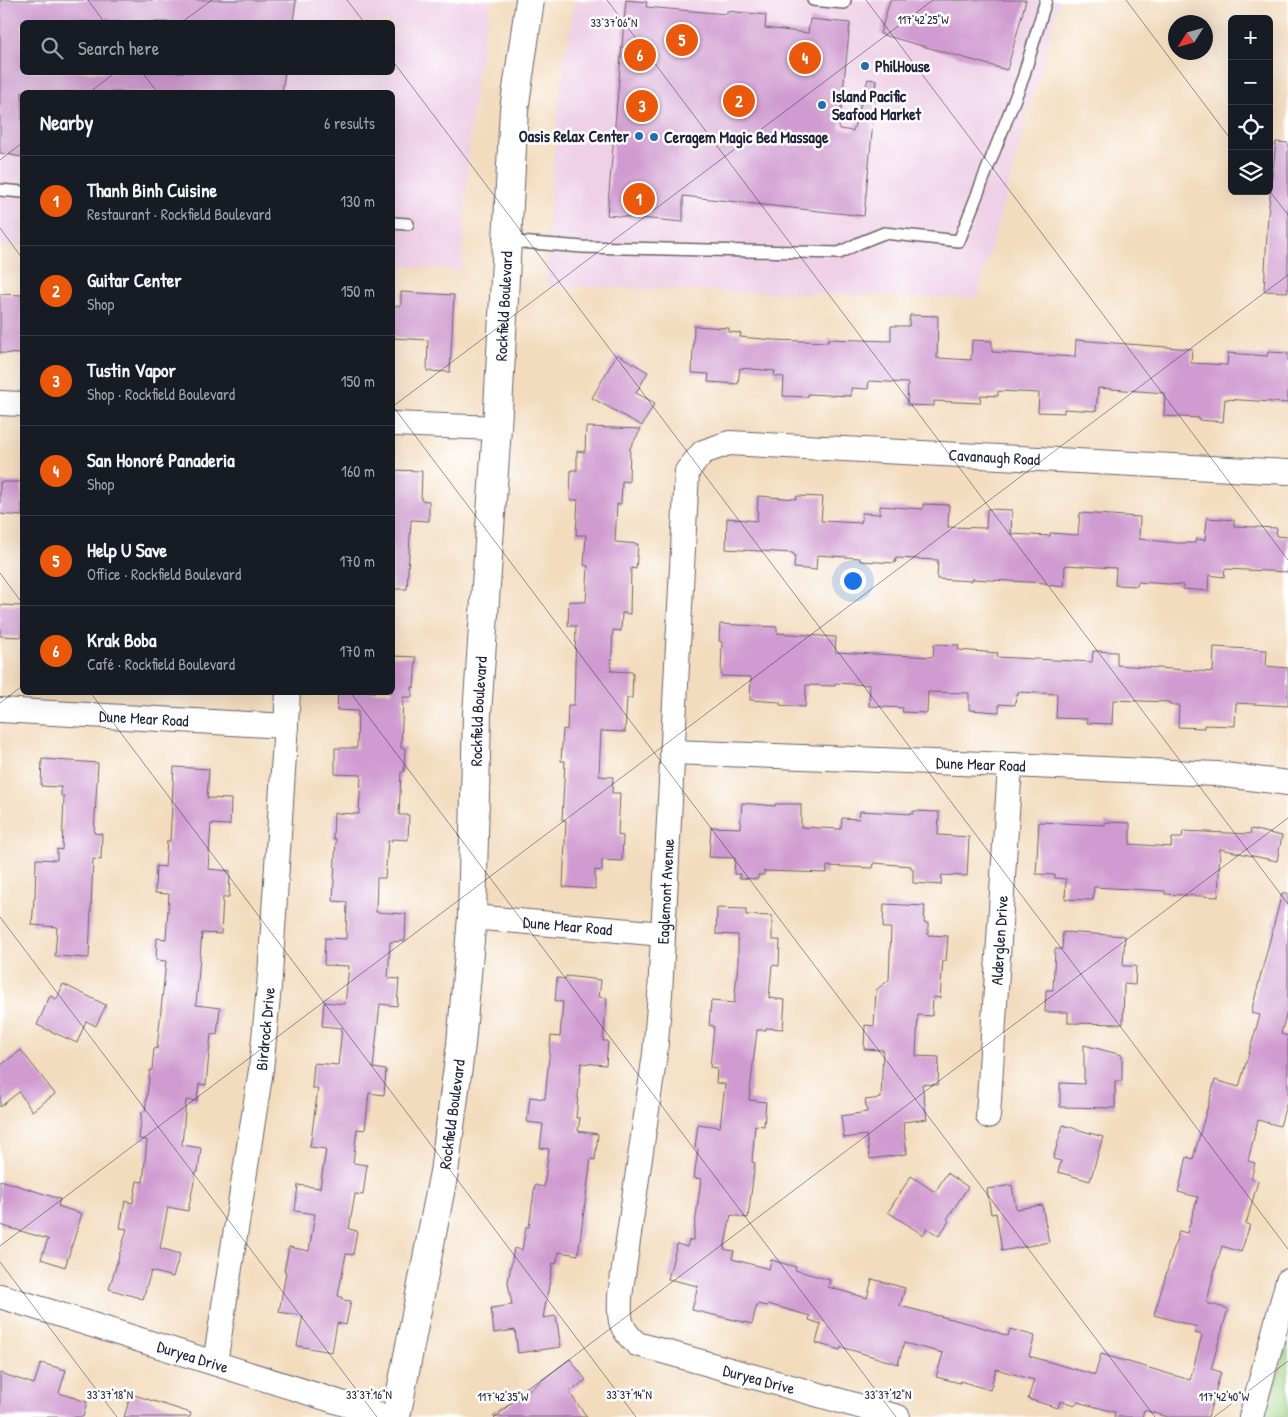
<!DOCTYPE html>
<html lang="en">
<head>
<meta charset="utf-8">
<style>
  :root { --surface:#171b24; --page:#20242c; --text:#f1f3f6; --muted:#9ea1a6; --line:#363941; --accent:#ea580c }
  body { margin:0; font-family:"Patrick Hand",sans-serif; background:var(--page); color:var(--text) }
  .controls { position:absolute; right:15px; top:15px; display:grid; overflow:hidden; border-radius:8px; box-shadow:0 5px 20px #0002 }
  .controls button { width:45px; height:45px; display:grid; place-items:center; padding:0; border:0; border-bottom:1px solid var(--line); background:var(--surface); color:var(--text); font:25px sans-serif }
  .compass { position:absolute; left:1168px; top:15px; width:45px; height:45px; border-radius:50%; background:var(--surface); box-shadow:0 5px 20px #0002; rotate:233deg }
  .you { position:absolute; left:852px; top:580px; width:18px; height:18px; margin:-12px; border:4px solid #fff; border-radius:50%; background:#1a73e8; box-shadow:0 0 0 8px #1a73e833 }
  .badge { display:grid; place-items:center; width:32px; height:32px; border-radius:50%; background:var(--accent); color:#fff; font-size:16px; font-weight:700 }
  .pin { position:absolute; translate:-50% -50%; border:2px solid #fff; box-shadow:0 1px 5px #0006 }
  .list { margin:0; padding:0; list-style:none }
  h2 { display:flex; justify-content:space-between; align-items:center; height:65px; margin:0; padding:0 20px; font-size:21px }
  h2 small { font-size:16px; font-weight:400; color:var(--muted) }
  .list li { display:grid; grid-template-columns:32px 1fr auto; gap:15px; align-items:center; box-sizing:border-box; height:90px; padding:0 20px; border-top:1px solid var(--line) }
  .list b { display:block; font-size:19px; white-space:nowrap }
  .list p { margin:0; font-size:16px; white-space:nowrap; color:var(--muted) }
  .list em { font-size:16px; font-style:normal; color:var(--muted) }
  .icon { flex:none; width:28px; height:28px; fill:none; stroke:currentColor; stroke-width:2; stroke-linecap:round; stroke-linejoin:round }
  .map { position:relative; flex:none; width:1288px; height:1417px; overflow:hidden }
  .search { position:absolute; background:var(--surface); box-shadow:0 5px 20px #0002; left:20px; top:20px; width:375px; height:55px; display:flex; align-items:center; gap:12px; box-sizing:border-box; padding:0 18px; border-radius:8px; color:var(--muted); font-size:19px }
  .panel { position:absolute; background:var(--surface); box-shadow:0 5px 20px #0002; left:20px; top:90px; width:375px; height:605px; border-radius:8px }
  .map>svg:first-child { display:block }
  .built { fill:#efd0e7; fill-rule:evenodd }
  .green { fill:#a3d686; stroke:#627c60 }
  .building { fill:#d09bd0 }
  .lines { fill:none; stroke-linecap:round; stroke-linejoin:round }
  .lane-casing { stroke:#6b6369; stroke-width:14 }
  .street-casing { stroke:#6b6369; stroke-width:26 }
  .secondary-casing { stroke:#6b6369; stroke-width:30 }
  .lane { stroke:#fff; stroke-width:11 }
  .street { stroke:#fff; stroke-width:24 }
  .secondary { stroke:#fff; stroke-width:28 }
  .ticks { fill:none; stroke:#22223b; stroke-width:1; stroke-opacity:0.45 }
  .poi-dot { fill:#1f6fb2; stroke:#fff; stroke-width:2 }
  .labels { text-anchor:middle; stroke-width:5; stroke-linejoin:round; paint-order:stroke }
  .poi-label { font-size:16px; font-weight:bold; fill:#22223b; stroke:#fff; text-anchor:start }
  .street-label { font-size:16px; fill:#22223b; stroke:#fff }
  .ticks-label { font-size:12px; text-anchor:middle; fill:#22223b; stroke:#fff; stroke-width:5; stroke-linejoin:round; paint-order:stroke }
</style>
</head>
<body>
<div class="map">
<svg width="1288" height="1417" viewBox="0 0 1288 1417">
  <rect width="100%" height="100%" fill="#fff"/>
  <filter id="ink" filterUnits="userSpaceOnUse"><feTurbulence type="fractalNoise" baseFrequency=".02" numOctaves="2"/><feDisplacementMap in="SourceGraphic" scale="10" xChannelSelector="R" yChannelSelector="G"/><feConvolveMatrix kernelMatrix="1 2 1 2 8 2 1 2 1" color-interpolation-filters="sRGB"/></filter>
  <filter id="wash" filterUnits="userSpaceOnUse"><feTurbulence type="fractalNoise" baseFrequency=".0096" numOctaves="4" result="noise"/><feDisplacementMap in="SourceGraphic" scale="20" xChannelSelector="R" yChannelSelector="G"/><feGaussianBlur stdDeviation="1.12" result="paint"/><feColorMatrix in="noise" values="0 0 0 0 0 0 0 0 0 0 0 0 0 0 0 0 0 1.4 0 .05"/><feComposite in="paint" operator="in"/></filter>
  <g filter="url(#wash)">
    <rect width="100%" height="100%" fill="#f3dcbe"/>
    <!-- built -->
    <g class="built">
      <path d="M0 0H491L478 68 470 133 462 270 393 266 392 92H22V247L0 246ZM22 22H392V72H22Z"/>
      <path d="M575 0H1060L977 299 547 286 548 225 556 129 564 60Z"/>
    </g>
    <!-- green -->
    <path class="green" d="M1288 1341V1417H1266Z"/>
    <g id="blocks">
      <!-- building -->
      <g class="building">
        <path d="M0 0H296L293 22H22V72H285L282 92H22V157L0 153Z"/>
        <path d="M626 0 647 2 646 7 727 14V11L766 15 765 28 808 33 810 19 850 23 839 129 853 131 868 79 877 80 864 216 683 196V222L607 215Z"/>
        <path d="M890 0H1026L1007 70 880 34Z"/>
        <path d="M1276 142 1288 143V292L1264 291 1268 214Z"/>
        <path d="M401 292 454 295 450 372 427 371 428 340 392 338V306H401Z"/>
        <path d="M0 294 22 295V354L0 353Z"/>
        <path d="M910 315 938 316 937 358 971 360 972 340 992 341V352L1075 357 1076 340 1192 349 1191 363 1227 365 1228 353 1267 356 1268 352 1288 353V403L1225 399 1223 422 1199 420V418L1164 416 1165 393 1098 388 1096 411 1064 409V413L1038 412 1039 393 998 391V396L981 395 980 403 934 401V406L907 405 908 383 869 381 868 389 851 388V396L808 394V397L783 396 784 377 774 376 775 371 740 368 738 384 708 382 709 374 692 373 694 326 729 328V332L741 333 740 337 775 340 828 342V339L891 341V326H909Z"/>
        <path d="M617 354 648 372 636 393 655 403 642 426 592 398Z"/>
        <path d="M586 427 641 429 630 448 629 482 622 481 621 504H617L615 542 638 544 636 569 631 568 630 614 622 613 621 631 613 630 611 671 633 672 632 698H627L625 732 601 731 599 776 613 777 612 793H620L618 835 623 836 622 861 602 860V871L595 870V889L563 887 566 820H562L565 761H561L563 729 567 730 568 705H574L576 626H568L569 601 586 602 588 566 584 565 586 535H576L578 500H570L571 470H577V451L585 452Z"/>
        <path d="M392 470 422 471 421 500 429 501V521L411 520 407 589H392Z"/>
        <path d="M0 482H22V516L0 514Z"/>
        <path d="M758 496 796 499 797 496 823 497 821 521 861 523 862 513 880 514V506L923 509V504L949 505 948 527 986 528 987 509 1012 510 1011 534 1050 536V533L1078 535 1080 513 1140 517 1139 539 1177 543H1195L1196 539 1205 540 1207 518 1234 520V526L1277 528 1276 536 1288 537V572L1225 569 1224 577 1209 575 1208 591 1183 589V585L1138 582 1137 586 1115 585 1116 568 1065 565 1064 587 1046 585V583L972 579V581L937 579 938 560 896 558 895 563 860 561V558L817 555 816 570 794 568 795 555H793V553L726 549 727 518 757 521Z"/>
        <path d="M0 605 22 606V637L0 636Z"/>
        <path d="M720 624 777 627V633L836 637 835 652 933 657 934 644 959 645 958 650 998 653 997 657 1092 662 1093 651 1117 652V665L1213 672 1214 647 1267 650 1266 666 1288 668V706L1236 703 1235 726 1204 725V728L1178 727 1179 705H1169V702L1113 700 1112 724 1087 723V719L1056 718 1057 694 1018 692V695H1016L1015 705 999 704V712L969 710V693L928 692 927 713 902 712 903 708 869 706 870 685 835 683V686L806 685 805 707 780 705V702L750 700 751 677 721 676 722 642 719 641Z"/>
        <path d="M392 656 416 657 414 688 412 687V697H403L401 748H405L404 772H401L399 815H409L408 840 392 839V841H388L385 878H377L376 912 406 914 405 941 390 942 388 978 399 979 397 1006 380 1004 373 1068 386 1070 384 1095 369 1093 365 1130 357 1129 353 1163 367 1165 363 1195 355 1194 349 1229 357 1231 353 1255 346 1254 338 1296 342 1297V1300L351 1301 346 1325 337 1323 332 1352 297 1346 303 1316 279 1312 286 1272 284 1271 289 1247 309 1251 315 1214 295 1211 298 1185 320 1188 326 1149 310 1147 318 1088H312L314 1063 338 1065 342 1028 322 1026 324 1002 345 1004 349 966 324 965 325 938 346 939 347 902 333 901 336 839H333L334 813 359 814 361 775 335 774V748H357L358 711 337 710 338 692H392Z"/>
        <path d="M42 759 98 763 94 833 102 834 101 860 93 859 89 958 55 956 57 927 32 925 34 899H35L36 859 57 860V849L62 850 64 796H61V787L41 786Z"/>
        <path d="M174 767 209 769 207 798 231 799 230 825 211 824 208 869 230 871 229 897H223L221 934 202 933 196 1005 220 1008 217 1035 211 1034 206 1085 199 1084 197 1101 186 1100 182 1145 201 1148 198 1172H196L188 1211 168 1207 160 1248 180 1254 173 1277 151 1271 143 1299 109 1289 127 1229 120 1228 125 1201 133 1203 137 1181 143 1182 147 1140 139 1139 142 1111 145 1112 150 1070H152L154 1048 157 1049 166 961 156 960 157 938 166 939 169 894 155 893 156 866 165 867 167 841H170Z"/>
        <path d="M742 803 775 806V804H801V827L841 829 842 818 859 819 860 811 913 814V811L939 812 938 835 969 837 967 876 942 875 941 885 913 883V869H911V866L874 863 873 868 827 866V873L764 871V875H758V879L739 878 740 874H734L735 858 709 857 711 827 740 828Z"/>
        <path d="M1039 822 1105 825V822L1130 823V844L1171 847 1172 838H1182L1183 831 1250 834 1251 829 1282 836 1277 861 1220 849 1218 897 1165 894V891L1094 887 1093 900 1065 899 1066 879 1055 878V875L1036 874Z"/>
        <path d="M1282 893H1288V1008L1281 1034 1288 1036V1098L1280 1126 1258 1120 1248 1161 1255 1163 1251 1179 1258 1181 1246 1224 1250 1225 1241 1252 1222 1246 1212 1280 1207 1303 1228 1309 1211 1369 1221 1372 1208 1417H1168L1144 1410 1142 1417H1114L1115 1412 1077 1402 1076 1405 1060 1401 1058 1408 1028 1399 1034 1380 996 1369 990 1390 960 1381V1383L936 1377 943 1353 904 1343 898 1364 841 1347 840 1350 816 1343 821 1324 809 1320 810 1316 768 1304 767 1306 757 1304 752 1324 692 1310 698 1286 668 1279 677 1244 687 1247 689 1240H693L701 1179 694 1178 698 1149 695 1148 698 1124 720 1127 725 1084 716 1083 717 1068 710 1067 714 1026 709 1025 711 1001 734 1003 738 964V935L716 934 717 908 746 909V915L772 916V940H780L779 966 772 965 769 998 785 1000 783 1029 766 1028V1030H757L749 1100 766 1102 764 1126 755 1125 752 1162 755 1163 748 1218 731 1215 724 1249 734 1251 732 1259 769 1269 771 1260 796 1267 795 1270 830 1280 828 1287 867 1298 872 1279 905 1288 900 1306 975 1325 1008 1336 1010 1329 1035 1336 1029 1356 1095 1375 1101 1354 1190 1380 1202 1335 1195 1333 1197 1327 1154 1315 1179 1231 1187 1233 1198 1197 1178 1192 1187 1157 1193 1159 1215 1080 1239 1087 1260 1015 1251 1013Z"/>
        <path d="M884 904 925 906 924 923H928V935L948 936 946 961H943L940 998 933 997 932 1016 918 1015 916 1056 939 1057 938 1085 922 1084 927 1119 903 1122 907 1154 870 1159 866 1135 844 1138 841 1116 867 1112 865 1100 881 1098 883 1050 864 1049 865 1025 874 1026 876 990 889 980 891 928H883Z"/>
        <path d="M1063 932 1125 936 1123 966H1136L1135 985 1124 984 1123 1024 1068 1023V1012H1045L1046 990H1053L1055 949H1062Z"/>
        <path d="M566 976 601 980 599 997 607 998 603 1041H608L606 1065 581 1063 576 1118H580L578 1131 598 1134 595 1160 591 1159 578 1255 559 1252 556 1264 553 1263 543 1318 556 1316 561 1347 518 1353 515 1330 494 1333 491 1308 512 1305 508 1282 514 1248 522 1250 526 1227H529L535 1185 544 1187 549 1149 540 1148 543 1124 527 1122 530 1097 545 1099 551 1036 560 1037 563 1002 555 1001 557 978 565 979Z"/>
        <path d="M63 984 106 1005 96 1026 86 1021 77 1043 37 1025 50 996 57 999Z"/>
        <path d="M1084 1045 1122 1055V1081H1115V1108L1060 1107V1083L1084 1084Z"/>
        <path d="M21 1050 55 1094 32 1111 19 1092 0 1107V1066Z"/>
        <path d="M1063 1125 1103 1137 1090 1181 1058 1172 1061 1161 1053 1159Z"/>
        <path d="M947 1173 968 1187 947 1219 949 1221 939 1236 927 1228 923 1235 888 1212 911 1176 935 1192Z"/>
        <path d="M0 1180 60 1199 58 1206 82 1214 65 1267 41 1259 48 1239 0 1225Z"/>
        <path d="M1012 1185 1016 1209 1042 1205 1049 1242 1002 1251 996 1213 991 1214 987 1189Z"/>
        <path d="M570 1359 586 1380 569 1392 587 1417H493Z"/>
        <path d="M41 1363 66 1370 59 1393 87 1402 83 1417H0V1373L34 1384Z"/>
        <path d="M131 1394 191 1413 190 1417H124Z"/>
      </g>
    </g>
  </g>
  <g filter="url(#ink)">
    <use href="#blocks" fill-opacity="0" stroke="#6b6369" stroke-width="1"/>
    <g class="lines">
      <defs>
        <g id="lane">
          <path d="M813 0 844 3 845 0"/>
          <path d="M0 190 22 192"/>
          <path d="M392 223 408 224"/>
          <path d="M506 241 583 247 839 253 859 243 884 233 959 241 1023 78 1046 0"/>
        </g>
        <g id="street">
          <path d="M0 403 22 404"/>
          <path d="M392 424 497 428"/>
          <path id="s1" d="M0 710 286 726"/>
          <path id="s2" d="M672 752 1010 765 1217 774 1288 783"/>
          <path id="s3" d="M472 917 663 934"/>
          <path id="s4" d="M988 1116 1010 765"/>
          <path id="s5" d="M0 1296 386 1417"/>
          <path id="s6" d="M215 1363 261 1070 270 976 288 692"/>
          <path id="s7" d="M898 1417 637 1344C619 1328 619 1319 620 1296L655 1054 660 994 687 471 703 452 729 443 1288 472"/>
          <path d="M1251 1417 1288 1281"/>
        </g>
        <g id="secondary">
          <path id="s8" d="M396 1417 444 1172 461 1044 472 917 477 714 497 428 514 110 530 0"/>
        </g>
      </defs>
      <!-- lane casing -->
      <use href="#lane" class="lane-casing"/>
      <!-- street casing -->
      <use href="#street" class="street-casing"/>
      <!-- secondary casing -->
      <use href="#secondary" class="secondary-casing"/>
      <!-- lane -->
      <use href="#lane" class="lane"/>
      <!-- street -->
      <use href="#street" class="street"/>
      <!-- secondary -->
      <use href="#secondary" class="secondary"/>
    </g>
  </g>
  <!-- ticks -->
  <path class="ticks" d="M88 0 104 22M347 0 364 22M607 0 1288 904M866 0 1288 560M1126 0 1232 141M182 22 212 0M392 60 1288 1249M142 72 157 92M90 92 116 72M0 160 22 143M1269 190 1288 215M0 228 22 258M392 405 1155 1417M392 407 933 0M0 573 22 603M90 692 636 1417M350 692 896 1417M0 703 22 686M0 917 377 1417M0 1246 1288 275M0 1262 117 1417M493 1417 1288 818M1214 1417 1288 1361"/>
  <!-- markers -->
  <g class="poi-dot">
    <circle cx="865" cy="66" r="5"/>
    <circle cx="822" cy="105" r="5"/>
    <circle cx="639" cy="136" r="5"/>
    <circle cx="654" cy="137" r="5"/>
  </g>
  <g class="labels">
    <!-- poi labels -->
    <g class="poi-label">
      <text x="875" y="72">PhilHouse</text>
      <text x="832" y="102">Island Pacific<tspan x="832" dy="18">Seafood Market</tspan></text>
      <text x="629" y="142" text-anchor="end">Oasis Relax Center</text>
      <text x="664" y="143">Ceragem Magic Bed Massage</text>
    </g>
    <!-- street labels -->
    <g class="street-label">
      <text dy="6" stroke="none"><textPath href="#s8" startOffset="1118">Rockfield Boulevard</textPath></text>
      <text dy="6" stroke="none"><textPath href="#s7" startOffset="1471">Cavanaugh Road</textPath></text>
      <text dy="6" stroke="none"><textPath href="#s8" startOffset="712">Rockfield Boulevard</textPath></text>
      <text dy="6" stroke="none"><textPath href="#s1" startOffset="144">Dune Mear Road</textPath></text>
      <text dy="6" stroke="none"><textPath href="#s2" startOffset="309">Dune Mear Road</textPath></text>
      <text dy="6" stroke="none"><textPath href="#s7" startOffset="732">Eaglemont Avenue</textPath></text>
      <text dy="6" stroke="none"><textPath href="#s3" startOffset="96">Dune Mear Road</textPath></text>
      <text dy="6" stroke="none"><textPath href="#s4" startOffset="176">Alderglen Drive</textPath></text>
      <text dy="6" stroke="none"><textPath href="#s6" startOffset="338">Birdrock Drive</textPath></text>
      <text dy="6" stroke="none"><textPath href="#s8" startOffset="308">Rockfield Boulevard</textPath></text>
      <text dy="6" stroke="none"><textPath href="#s5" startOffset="202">Duryea Drive</textPath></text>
      <text transform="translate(759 1379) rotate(15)" y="6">Duryea Drive</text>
    </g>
  </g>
  <g class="ticks-label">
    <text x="923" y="24">117°42'25"W</text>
    <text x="614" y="27">33°37'06"N</text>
    <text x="110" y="1399">33°37'18"N</text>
    <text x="369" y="1399">33°37'16"N</text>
    <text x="629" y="1399">33°37'14"N</text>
    <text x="888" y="1399">33°37'12"N</text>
    <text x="503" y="1401">117°42'35"W</text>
    <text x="1224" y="1401">117°42'40"W</text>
  </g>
</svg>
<div class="controls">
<button>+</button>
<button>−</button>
<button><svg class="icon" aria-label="locate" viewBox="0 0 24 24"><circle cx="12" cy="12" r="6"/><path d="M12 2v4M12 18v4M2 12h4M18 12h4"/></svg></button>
<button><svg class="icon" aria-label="layers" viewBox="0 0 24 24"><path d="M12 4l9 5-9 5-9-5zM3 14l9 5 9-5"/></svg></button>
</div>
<svg class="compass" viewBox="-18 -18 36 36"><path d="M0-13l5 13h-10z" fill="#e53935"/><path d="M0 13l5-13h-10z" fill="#9ea1a6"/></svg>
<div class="you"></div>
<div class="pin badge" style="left:639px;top:199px">1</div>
<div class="pin badge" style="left:739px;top:101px">2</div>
<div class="pin badge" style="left:642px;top:106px">3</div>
<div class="pin badge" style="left:805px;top:58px">4</div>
<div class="pin badge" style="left:682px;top:40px">5</div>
<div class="pin badge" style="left:640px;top:55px">6</div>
<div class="search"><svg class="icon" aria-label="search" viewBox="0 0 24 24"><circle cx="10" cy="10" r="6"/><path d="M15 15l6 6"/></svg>Search here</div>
<section class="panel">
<h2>Nearby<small>6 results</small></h2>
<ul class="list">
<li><span class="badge">1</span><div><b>Thanh Binh Cuisine</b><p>Restaurant · Rockfield Boulevard</p></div><em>130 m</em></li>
<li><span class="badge">2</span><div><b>Guitar Center</b><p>Shop</p></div><em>150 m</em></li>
<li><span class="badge">3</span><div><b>Tustin Vapor</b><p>Shop · Rockfield Boulevard</p></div><em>150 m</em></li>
<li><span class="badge">4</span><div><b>San Honoré Panaderia</b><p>Shop</p></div><em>160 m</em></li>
<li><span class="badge">5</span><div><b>Help U Save</b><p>Office · Rockfield Boulevard</p></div><em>170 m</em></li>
<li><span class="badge">6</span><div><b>Krak Boba</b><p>Café · Rockfield Boulevard</p></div><em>170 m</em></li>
</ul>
</section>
</div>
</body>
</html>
